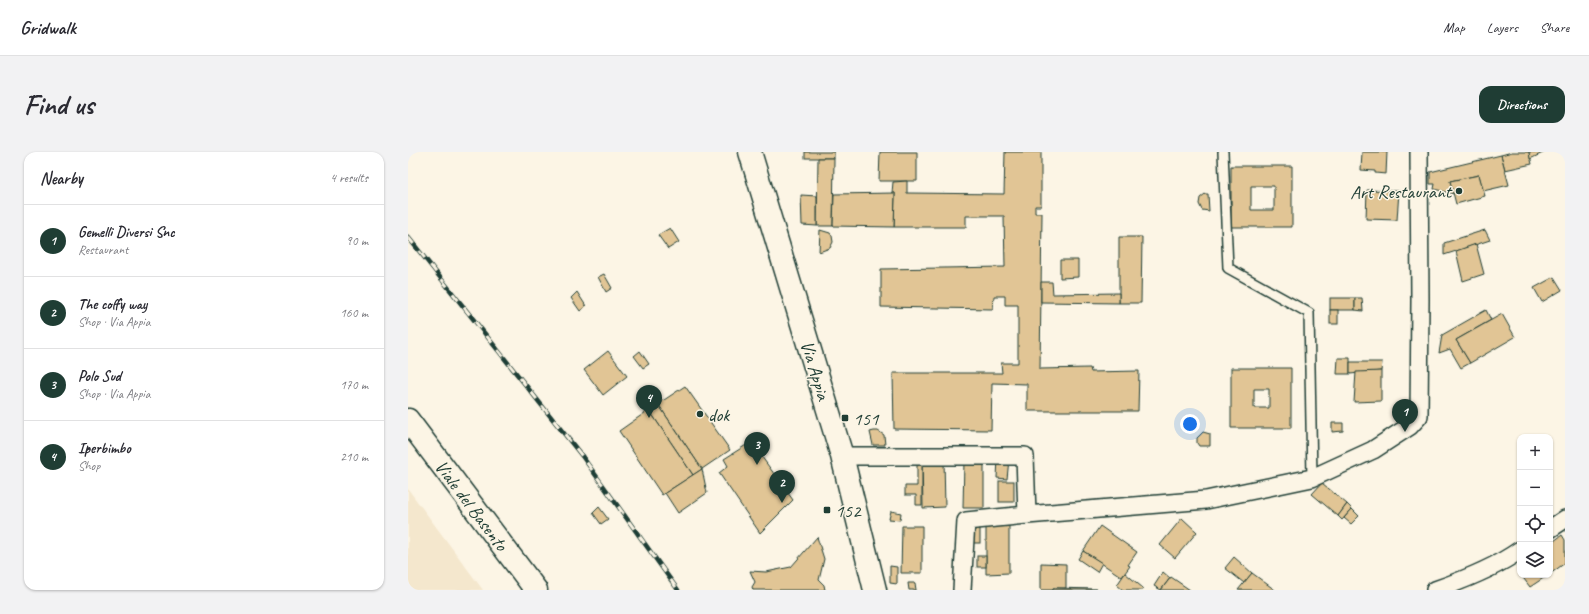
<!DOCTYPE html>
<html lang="en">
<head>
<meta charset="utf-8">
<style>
  :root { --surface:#fff; --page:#f2f2f3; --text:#2b2b33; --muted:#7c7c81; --line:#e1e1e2; --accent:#1f3d34 }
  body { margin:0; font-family:Caveat,sans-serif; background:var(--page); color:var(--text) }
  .controls { position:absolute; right:12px; bottom:12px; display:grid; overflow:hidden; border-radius:8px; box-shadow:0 1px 3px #0004 }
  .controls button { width:36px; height:36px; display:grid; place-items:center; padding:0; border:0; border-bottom:1px solid var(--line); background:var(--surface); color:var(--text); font:20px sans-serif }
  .you { position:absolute; left:782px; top:272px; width:14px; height:14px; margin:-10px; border:3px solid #fff; border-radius:50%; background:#1a73e8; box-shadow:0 0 0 6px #1a73e833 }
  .badge { display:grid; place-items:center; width:26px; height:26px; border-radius:50%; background:var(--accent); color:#fff; font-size:13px; font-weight:700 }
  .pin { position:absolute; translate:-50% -33px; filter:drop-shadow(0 1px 2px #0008) }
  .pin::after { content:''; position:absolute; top:21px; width:14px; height:12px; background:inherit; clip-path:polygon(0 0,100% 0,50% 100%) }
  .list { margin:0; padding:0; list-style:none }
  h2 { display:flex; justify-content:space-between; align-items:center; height:52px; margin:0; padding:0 16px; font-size:17px }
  h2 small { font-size:13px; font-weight:400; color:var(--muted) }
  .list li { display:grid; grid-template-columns:26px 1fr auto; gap:12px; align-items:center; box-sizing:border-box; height:72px; padding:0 16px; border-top:1px solid var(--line) }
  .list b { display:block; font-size:15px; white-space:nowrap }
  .list p { margin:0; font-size:13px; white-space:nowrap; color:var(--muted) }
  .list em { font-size:13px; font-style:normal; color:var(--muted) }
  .icon { flex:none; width:22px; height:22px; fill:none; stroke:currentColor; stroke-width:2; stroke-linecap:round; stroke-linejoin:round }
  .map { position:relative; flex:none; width:1157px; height:438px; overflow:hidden; border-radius:12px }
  header { display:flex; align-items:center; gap:24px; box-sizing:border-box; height:56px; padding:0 20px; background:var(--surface); border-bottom:1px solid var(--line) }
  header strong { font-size:19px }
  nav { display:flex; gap:22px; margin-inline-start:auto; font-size:14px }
  .intro { display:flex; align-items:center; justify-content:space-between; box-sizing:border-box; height:96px; padding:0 24px }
  h1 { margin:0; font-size:28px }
  .button { padding:10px 18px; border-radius:12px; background:var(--accent); color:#fff; font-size:14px; font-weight:700 }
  main { display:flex; gap:24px; padding:0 24px }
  aside { flex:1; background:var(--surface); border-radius:12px; box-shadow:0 1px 3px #0004 }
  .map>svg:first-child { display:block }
  .built { fill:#f4e7cd }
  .building { fill:#e1c595; stroke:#1f3d34; fill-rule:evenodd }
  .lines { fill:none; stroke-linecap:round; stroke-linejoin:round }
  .lane-casing { stroke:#1f3d34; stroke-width:12 }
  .street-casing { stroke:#1f3d34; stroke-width:20 }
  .secondary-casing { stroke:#1f3d34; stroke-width:25 }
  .primary-casing { stroke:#1f3d34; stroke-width:25 }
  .lane { stroke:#fcf5e5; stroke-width:9 }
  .street { stroke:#fcf5e5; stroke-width:17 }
  .secondary { stroke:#fcf5e5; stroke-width:22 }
  .primary { stroke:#fcf5e5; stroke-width:22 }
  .rail-casing { stroke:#1f3d34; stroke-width:4.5 }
  .rail { stroke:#fcf5e5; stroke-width:3; stroke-dasharray:9; stroke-linecap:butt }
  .poi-dot { fill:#1f3d34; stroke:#fcf5e5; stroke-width:1.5 }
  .labels { text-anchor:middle; stroke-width:3; stroke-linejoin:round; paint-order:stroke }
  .poi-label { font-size:19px; fill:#1f3d34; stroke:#fcf5e5; text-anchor:start }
  .street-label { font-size:19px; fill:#1f3d34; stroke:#fcf5e5 }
</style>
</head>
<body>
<header>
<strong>Gridwalk</strong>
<nav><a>Map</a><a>Layers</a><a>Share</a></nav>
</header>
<div class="intro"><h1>Find us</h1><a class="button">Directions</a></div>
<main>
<aside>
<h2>Nearby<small>4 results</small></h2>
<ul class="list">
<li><span class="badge">1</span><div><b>Gemelli Diversi Snc</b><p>Restaurant</p></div><em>90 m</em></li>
<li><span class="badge">2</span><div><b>The coffy way</b><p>Shop · Via Appia</p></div><em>160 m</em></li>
<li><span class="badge">3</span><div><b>Polo Sud</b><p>Shop · Via Appia</p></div><em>170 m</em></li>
<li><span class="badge">4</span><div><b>Iperbimbo</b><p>Shop</p></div><em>210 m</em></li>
</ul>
</aside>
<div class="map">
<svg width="1157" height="438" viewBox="0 0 1157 438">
  <rect width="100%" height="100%" fill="#fcf5e5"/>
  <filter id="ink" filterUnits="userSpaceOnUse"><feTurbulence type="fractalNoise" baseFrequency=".025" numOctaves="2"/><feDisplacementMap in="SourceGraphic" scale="8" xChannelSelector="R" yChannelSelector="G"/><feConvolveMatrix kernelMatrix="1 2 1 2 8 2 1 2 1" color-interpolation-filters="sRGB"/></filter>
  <g filter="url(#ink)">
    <!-- built -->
    <path class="built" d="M0 337 75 438H0Z"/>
    <!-- building -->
    <g class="building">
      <rect x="397" y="0" width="29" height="6"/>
      <path d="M472 0H509V29H471Z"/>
      <path d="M597 0H633V54H627V61H634L632 217 682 216 683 220 731 219 730 259H619V232L584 231 583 278 486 277 485 221H594L593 211H610V153H597V144H586L585 157 473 155V117L597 115 596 64H558V75H486L487 41H484L485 30 499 29V41L596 42Z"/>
      <path d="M954 0H979L978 22 967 21V19L953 18Z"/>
      <path d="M1104 0H1121L1124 12 1097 18 1093 3Z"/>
      <path d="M1121 0H1137L1122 7Z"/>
      <path d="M1093 3 1101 33 1075 39 1071 23 1042 29 1046 42 1026 37 1027 32H1022V20Z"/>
      <path d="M410 6H426L425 74H409Z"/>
      <path d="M823 14H884V75H823ZM843 34H866V58H843Z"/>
      <path d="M1071 23 1077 44 1048 52 1042 29Z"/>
      <path d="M959 38 991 39 989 68 958 67Z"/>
      <path d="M487 41 486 75 425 74 426 42Z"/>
      <path d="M797 42H800L801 59 794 58 791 52 792 46Z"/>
      <path d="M393 43 409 44V74L394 73Z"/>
      <path d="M262 76 271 90 260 97 250 83Z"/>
      <path d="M412 78 422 81 424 84 425 90 422 96 411 100Z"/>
      <path d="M1077 78 1082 88 1036 103V91Z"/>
      <path d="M711 85H734L733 151H711Z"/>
      <path d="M1068 92 1076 122 1055 129 1048 99Z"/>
      <path d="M652 108H670V125L652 126Z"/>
      <path d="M196 122 204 136 198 140 190 125Z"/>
      <path d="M1146 125 1154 138 1134 150 1126 136Z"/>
      <path d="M633 130H644L645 142 711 141V151L633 150Z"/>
      <path d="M169 140 178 154 172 159 163 146Z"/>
      <rect x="922" y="146" width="25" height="12"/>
      <path d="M947 146H954L955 159 947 158Z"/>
      <rect x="922" y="158" width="8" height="14"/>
      <path d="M1078 158 1083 168 1048 188 1062 211 1053 216 1042 197 1031 201 1034 183Z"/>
      <path d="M1094 162 1107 185 1062 211 1048 188Z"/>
      <path d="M200 199 219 224 195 243 176 218Z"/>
      <path d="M232 199 241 212 235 216 226 204Z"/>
      <path d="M930 206H942V222H929Z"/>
      <path d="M942 210H974L973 219 942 222Z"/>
      <path d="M823 216H883V276H823ZM846 237H861V256H846Z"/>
      <path d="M973 219V249L946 250 948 220Z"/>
      <path d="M277 234 322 298 294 317 250 252Z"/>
      <path d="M250 252 294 317 285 323 241 258Z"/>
      <path d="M241 258 285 323 254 343 211 279Z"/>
      <path d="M924 271H935V279L924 280Z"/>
      <path d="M466 279H470L476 283 477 293H465L462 280Z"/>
      <path d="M795 280 802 282V294H791L789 291V286Z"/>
      <path d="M343 290 385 348 352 381 311 321 320 314 316 307Z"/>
      <path d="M590 306 601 307 599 327 589 326Z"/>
      <path d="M514 308H536L537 355 515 356Z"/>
      <path d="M556 309H576V356H555Z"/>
      <path d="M509 313H514V353H508V343H497V334H509Z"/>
      <path d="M294 317 299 341 270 361 257 341Z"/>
      <rect x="591" y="329" width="15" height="21"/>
      <path d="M914 331 939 352 930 364 904 342Z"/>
      <path d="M939 352 944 357 934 368 930 364Z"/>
      <path d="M191 355 200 367 193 372 185 361Z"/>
      <path d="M944 357 951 364 943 372 936 366Z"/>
      <path d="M483 359 493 361 492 368 481 367Z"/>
      <path d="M774 366 789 380 767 406 752 393Z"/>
      <path d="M494 374H514V421H493Z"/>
      <path d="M578 374H601V421L578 422Z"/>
      <path d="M692 374 729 400 720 413 722 414 714 425 675 399Z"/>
      <rect x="565" y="377" width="7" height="14"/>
      <path d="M1154 383 1157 388V411L1142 422V392Z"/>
      <path d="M409 385 416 407 411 428 416 433 417 438H345L344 435 347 430 342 419 358 420 383 415Z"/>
      <path d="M675 399 694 411 689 420 670 407Z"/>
      <rect x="569" y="404" width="9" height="11"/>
      <path d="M826 405 844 421 836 431 817 416Z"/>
      <path d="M633 411 658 412V436H645V438H633Z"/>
      <path d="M482 414 489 415V432L482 431Z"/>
      <path d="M755 420 762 426 753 438 746 434Z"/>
      <path d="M717 421 735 436 734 438H715L709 433Z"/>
      <path d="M844 421 867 438H830Z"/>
      <path d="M1113 423H1140L1122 435Z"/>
      <path d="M763 425 782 438H753Z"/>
      <path d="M500 431H507L508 438H501Z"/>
      <path d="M645 436 689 437V438H645Z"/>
    </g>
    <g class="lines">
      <defs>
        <path id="lane" d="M815 0 820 116 901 161 904 326"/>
        <g id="street">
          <path d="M434 304H617L619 363 798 348 904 326 965 298 1002 274 1011 264 1012 148 1011 0"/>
          <path d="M1142 377 1157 367"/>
          <path d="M554 438 558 369 619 363"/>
          <path d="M1027 438C1056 428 1087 416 1112 398"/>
        </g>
        <path id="secondary" d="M342 0 434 304 467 438"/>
        <path id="primary" d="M0 268 128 438"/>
      </defs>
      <!-- lane casing -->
      <use href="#lane" class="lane-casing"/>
      <!-- street casing -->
      <use href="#street" class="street-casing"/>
      <!-- secondary casing -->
      <use href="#secondary" class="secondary-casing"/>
      <!-- primary casing -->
      <use href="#primary" class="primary-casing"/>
      <!-- lane -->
      <use href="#lane" class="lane"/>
      <!-- street -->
      <use href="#street" class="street"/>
      <!-- secondary -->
      <use href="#secondary" class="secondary"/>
      <!-- primary -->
      <use href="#primary" class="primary"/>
      <defs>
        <path id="rail" d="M0 85 174 304 270 438"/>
      </defs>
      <!-- rail casing -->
      <use href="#rail" class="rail-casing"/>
      <!-- rail -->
      <use href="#rail" class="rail"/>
    </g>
  </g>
  <!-- markers -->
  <g class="poi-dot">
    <circle cx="1051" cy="39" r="4"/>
    <circle cx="292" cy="262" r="4"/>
    <rect x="433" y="262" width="8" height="8" rx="2"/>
    <rect x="415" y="354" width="8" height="8" rx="2"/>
  </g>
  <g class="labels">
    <!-- poi labels -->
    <g class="poi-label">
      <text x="1043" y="46" text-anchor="end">Art Restaurant</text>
      <text x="300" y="269">dok</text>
      <text x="445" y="273">151</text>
      <text x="427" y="365">152</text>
    </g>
    <!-- street labels -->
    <g class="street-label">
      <text transform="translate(408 218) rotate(73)" y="7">Via Appia</text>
      <text transform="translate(64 353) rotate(53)" y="7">Viale del Basento</text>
    </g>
  </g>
</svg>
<div class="controls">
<button>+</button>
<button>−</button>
<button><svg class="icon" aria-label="locate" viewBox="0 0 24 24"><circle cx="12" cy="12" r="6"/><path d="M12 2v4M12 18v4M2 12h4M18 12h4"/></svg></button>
<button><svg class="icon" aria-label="layers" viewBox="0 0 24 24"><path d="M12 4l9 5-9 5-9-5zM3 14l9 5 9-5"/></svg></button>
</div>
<div class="you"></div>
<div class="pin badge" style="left:997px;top:280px">1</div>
<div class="pin badge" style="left:374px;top:351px">2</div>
<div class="pin badge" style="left:349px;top:313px">3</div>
<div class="pin badge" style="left:241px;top:266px">4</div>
</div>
</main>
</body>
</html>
